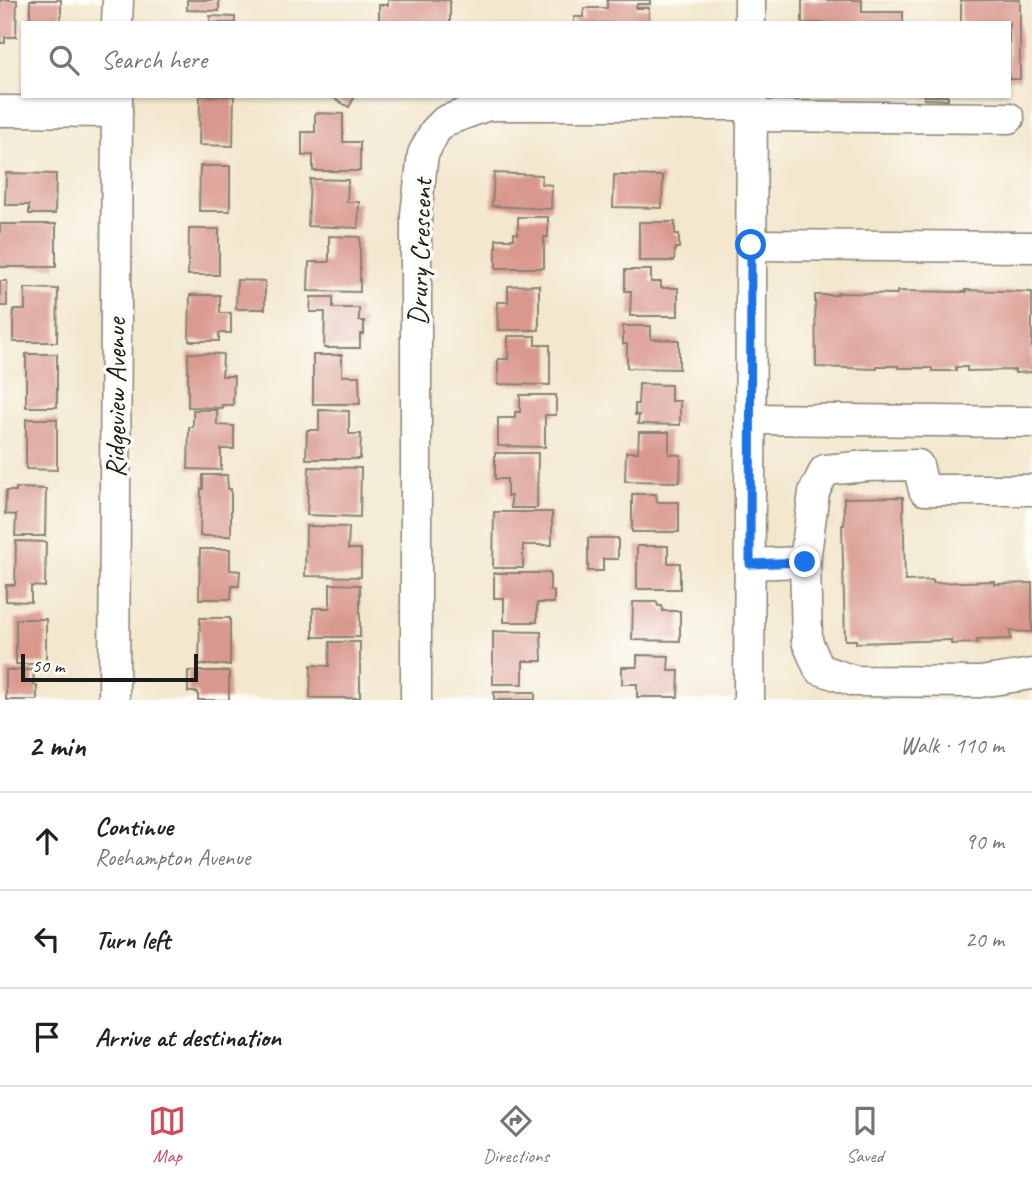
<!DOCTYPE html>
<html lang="en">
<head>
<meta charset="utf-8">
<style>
  :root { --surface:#fff; --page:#f6f6f6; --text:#222; --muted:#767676; --line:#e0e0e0; --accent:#d1495b }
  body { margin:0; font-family:Caveat,sans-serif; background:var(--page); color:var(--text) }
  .scale { position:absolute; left:21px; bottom:18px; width:177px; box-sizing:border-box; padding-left:7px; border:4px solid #1c1c1c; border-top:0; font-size:19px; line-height:24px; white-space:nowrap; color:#1c1c1c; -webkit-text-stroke:5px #fdfcf7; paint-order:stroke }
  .stop { position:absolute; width:21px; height:21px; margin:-16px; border:5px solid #1a73e8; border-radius:50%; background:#fff }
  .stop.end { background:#1a73e8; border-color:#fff; box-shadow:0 2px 7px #0008 }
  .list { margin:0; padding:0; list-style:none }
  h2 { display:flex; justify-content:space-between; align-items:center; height:91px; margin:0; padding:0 28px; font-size:30px }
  h2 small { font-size:23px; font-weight:400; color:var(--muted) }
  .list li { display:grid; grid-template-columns:46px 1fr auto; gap:21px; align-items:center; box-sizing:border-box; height:98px; padding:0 28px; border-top:2px solid var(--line) }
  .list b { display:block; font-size:26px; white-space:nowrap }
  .list p { margin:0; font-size:23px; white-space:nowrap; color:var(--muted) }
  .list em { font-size:23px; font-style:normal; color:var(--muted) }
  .icon { flex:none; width:38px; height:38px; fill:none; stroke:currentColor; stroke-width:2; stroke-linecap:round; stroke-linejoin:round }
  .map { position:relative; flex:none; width:1032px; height:700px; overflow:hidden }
  .search { position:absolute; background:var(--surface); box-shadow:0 2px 5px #0004; left:21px; right:21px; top:21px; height:77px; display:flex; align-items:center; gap:18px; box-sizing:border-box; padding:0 24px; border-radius:0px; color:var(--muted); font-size:26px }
  .sheet { height:385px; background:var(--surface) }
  nav { display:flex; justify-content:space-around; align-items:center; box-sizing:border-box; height:98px; border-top:2px solid var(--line); background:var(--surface); font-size:19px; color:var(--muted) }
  nav a { display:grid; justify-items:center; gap:4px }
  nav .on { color:var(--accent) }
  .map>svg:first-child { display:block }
  .building { fill:#d9988e }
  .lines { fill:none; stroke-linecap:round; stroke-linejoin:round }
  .minor-casing { stroke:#888274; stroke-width:33 }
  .minor { stroke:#fff; stroke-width:30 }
  .route { stroke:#1a73e8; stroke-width:9 }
  .labels { text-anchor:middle; stroke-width:7; stroke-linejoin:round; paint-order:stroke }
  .street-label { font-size:28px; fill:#1c1c1c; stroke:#fdfcf7 }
</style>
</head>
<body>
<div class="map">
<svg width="1032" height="700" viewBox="0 0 1032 700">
  <rect width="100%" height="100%" fill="#fdfcf7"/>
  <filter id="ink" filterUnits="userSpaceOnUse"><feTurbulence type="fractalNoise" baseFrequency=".0143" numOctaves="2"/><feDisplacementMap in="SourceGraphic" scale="14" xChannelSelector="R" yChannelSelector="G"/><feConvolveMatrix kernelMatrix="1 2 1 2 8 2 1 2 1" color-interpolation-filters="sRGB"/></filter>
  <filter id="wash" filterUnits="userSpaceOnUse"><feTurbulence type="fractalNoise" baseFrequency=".00686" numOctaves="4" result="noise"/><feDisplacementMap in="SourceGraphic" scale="28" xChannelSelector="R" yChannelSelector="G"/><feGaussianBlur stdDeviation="1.57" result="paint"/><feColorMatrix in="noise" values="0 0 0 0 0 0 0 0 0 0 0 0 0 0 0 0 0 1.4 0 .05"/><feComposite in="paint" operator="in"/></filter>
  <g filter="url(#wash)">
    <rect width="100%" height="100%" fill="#f3e7cd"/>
    <g id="blocks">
      <!-- building -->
      <g class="building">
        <path d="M0 0H17L16 37H5V43H0Z"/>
        <rect x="30" y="0" width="31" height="23"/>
        <path d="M187 0H219V11L187 10Z"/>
        <path d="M388 0H450V23H379V5H388Z"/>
        <path d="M607 0H650V4H637L636 8H649V23H574V17H583L584 8H607Z"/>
        <path d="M802 0H862V12H903V23H802Z"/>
        <path d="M961 0H1020V79H1009V23H961Z"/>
        <path d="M210 16 235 17V23H210Z"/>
        <path d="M200 96H234L233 146 199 145Z"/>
        <path d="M330 96H355L349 107Z"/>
        <path d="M924 96H948V100L924 99Z"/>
        <path d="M315 113 343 114V142H360V171H313V155L302 156V132H315Z"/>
        <path d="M200 166H230V211H199Z"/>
        <path d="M6 173 56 174 55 214H29V205H5Z"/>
        <path d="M494 173 542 175 541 184 552 185 551 209 492 206Z"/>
        <path d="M614 175 663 176 662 208 613 207Z"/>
        <path d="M310 179 348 180 347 202H359L358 228 308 226Z"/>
        <path d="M518 217H548V237H544V268H496V239H514V233L518 234Z"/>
        <path d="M639 222H675V234H679V248H675L674 261H639Z"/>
        <rect x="0" y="224" width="56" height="43"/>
        <path d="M189 229H219V275H188Z"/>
        <path d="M329 236 360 237V292L308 291 309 262H329Z"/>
        <path d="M625 270H651V282H661V288H678V316H630L631 291H625Z"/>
        <path d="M237 280 265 281V309H236Z"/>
        <rect x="0" y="281" width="7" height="25"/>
        <path d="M539 285V330H498L497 302H508V286Z"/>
        <path d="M25 288 58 289 57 342H13V310H25Z"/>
        <path d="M965 290 1032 292V372L1015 373V370L967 371V367H956V371H932V368H898V366H877V369L816 367 815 295H837V293L897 294V291L966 292Z"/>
        <path d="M190 295H220V313H231V333H219V341H189Z"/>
        <path d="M311 297H333V308H359V321H364V334H360V348H324L325 312H310Z"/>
        <path d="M623 326H651V339L679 340V369L627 368V344H623Z"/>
        <path d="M508 336H535V345H550V385L498 384V359H508Z"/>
        <path d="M188 353 223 354 222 376H234L233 405H222V408L188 407Z"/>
        <rect x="26" y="354" width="31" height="53"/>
        <path d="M313 355H342V376H359L360 404H313Z"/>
        <path d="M639 384 671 385V401H680V425L638 424 639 415H635V404H638Z"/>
        <path d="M520 395H556V415H545V447L498 446V418H515V412H520Z"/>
        <path d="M193 410H217V425L234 426V449H221V470L188 469 189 427H193Z"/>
        <path d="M319 410 349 411V434H361L360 459H306L307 430H319Z"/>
        <path d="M26 419H57V470L26 469Z"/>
        <path d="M639 432H669V454L681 455 680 482 625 481 626 452H638Z"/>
        <path d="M495 453H538L537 508H511V496H507V479H495Z"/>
        <path d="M309 467 361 468 360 517 307 515Z"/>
        <path d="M203 475H227L228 489H231V536H200L201 489H203Z"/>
        <path d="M16 488 46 489 45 536H15L16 515 5 514 6 491H16Z"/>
        <path d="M632 494H656L657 502H679V532H632Z"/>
        <path d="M903 497 905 581 933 580V583L994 581V584L1032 583V632L1010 631 1011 639 977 640V643L951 644V640L856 643V640H845L842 525H844V498Z"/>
        <path d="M494 512H552V545H523V568H493Z"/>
        <path d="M306 526 349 527 348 549H361V577L305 576Z"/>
        <path d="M588 538H618V559H603V571H588Z"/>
        <path d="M16 541 46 542 45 587 31 586V602L6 601V585H15Z"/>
        <path d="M637 546H668V563H680V589H637Z"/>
        <path d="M200 549H230V570L240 571 239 586H232L231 599H199Z"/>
        <path d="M494 573H550V591H554V603H537V622H504V598H494Z"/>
        <path d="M330 584 360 585V637H313V608H330Z"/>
        <path d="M633 602H657L658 606H662L663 611H680V641L632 640Z"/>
        <path d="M200 618H230V665H199Z"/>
        <rect x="16" y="619" width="30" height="45"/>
        <path d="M493 631 541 632 542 661H523V684H493Z"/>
        <path d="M330 642H360V698H310L311 665 329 666Z"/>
        <path d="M637 655 669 656 668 671H679L678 697H637V684H622V667H637Z"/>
        <path d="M6 670H34L33 685H37V700H6Z"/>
        <path d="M188 671H229V700H198V692H188Z"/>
        <rect x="494" y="692" width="41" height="8"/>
      </g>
    </g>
  </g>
  <g filter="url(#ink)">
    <use href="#blocks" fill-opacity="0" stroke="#888274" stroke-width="2"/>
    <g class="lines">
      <defs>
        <g id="minor">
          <path d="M750 0V23"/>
          <path d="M117 23 118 0"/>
          <path d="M0 111 117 112"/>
          <path d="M752 116 1009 118"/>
          <path d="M751 245 1032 247"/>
          <path d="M750 419 1032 422"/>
          <path d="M1032 490H924L918 465 867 466 825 470 814 492 805 562 807 641 819 669 854 681 980 682 1032 674"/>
          <path d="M750 564 805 562"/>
          <path d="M114 700 117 96"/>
          <path d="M416 700V214L423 154 435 131 445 121 488 105H752"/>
          <path d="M749 700 752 96"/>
        </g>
      </defs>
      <!-- minor casing -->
      <use href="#minor" class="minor-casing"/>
      <!-- minor -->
      <use href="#minor" class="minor"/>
    </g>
  </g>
  <g class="lines" filter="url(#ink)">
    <!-- route -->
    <path class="route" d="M751 245 750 564 805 562"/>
  </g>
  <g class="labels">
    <!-- street labels -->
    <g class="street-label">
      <text transform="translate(419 252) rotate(-88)" y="10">Drury Crescent</text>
      <text transform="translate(115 398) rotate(-90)" y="10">Ridgeview Avenue</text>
    </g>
  </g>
</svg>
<div class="scale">50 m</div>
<div class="stop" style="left:751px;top:245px"></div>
<div class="stop end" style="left:805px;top:562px"></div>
<div class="search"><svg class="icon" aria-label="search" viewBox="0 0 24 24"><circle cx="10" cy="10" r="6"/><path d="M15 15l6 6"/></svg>Search here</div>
</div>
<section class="sheet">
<h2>2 min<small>Walk · 110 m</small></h2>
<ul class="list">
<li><svg class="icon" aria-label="ahead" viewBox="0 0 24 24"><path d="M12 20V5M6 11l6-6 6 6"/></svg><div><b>Continue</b><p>Roehampton Avenue</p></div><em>90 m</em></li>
<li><svg class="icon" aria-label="left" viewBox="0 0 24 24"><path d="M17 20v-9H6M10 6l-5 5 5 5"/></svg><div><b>Turn left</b></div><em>20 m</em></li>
<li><svg class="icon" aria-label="arrive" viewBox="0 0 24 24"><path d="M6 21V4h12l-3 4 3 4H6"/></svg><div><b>Arrive at destination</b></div></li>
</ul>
</section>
<nav>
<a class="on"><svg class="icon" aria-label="map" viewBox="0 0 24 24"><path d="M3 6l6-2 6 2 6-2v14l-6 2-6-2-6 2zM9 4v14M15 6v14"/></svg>Map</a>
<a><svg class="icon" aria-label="directions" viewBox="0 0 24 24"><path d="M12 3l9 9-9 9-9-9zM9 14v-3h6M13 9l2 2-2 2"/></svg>Directions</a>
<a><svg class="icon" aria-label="saved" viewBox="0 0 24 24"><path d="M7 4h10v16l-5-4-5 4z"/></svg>Saved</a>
</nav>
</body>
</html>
